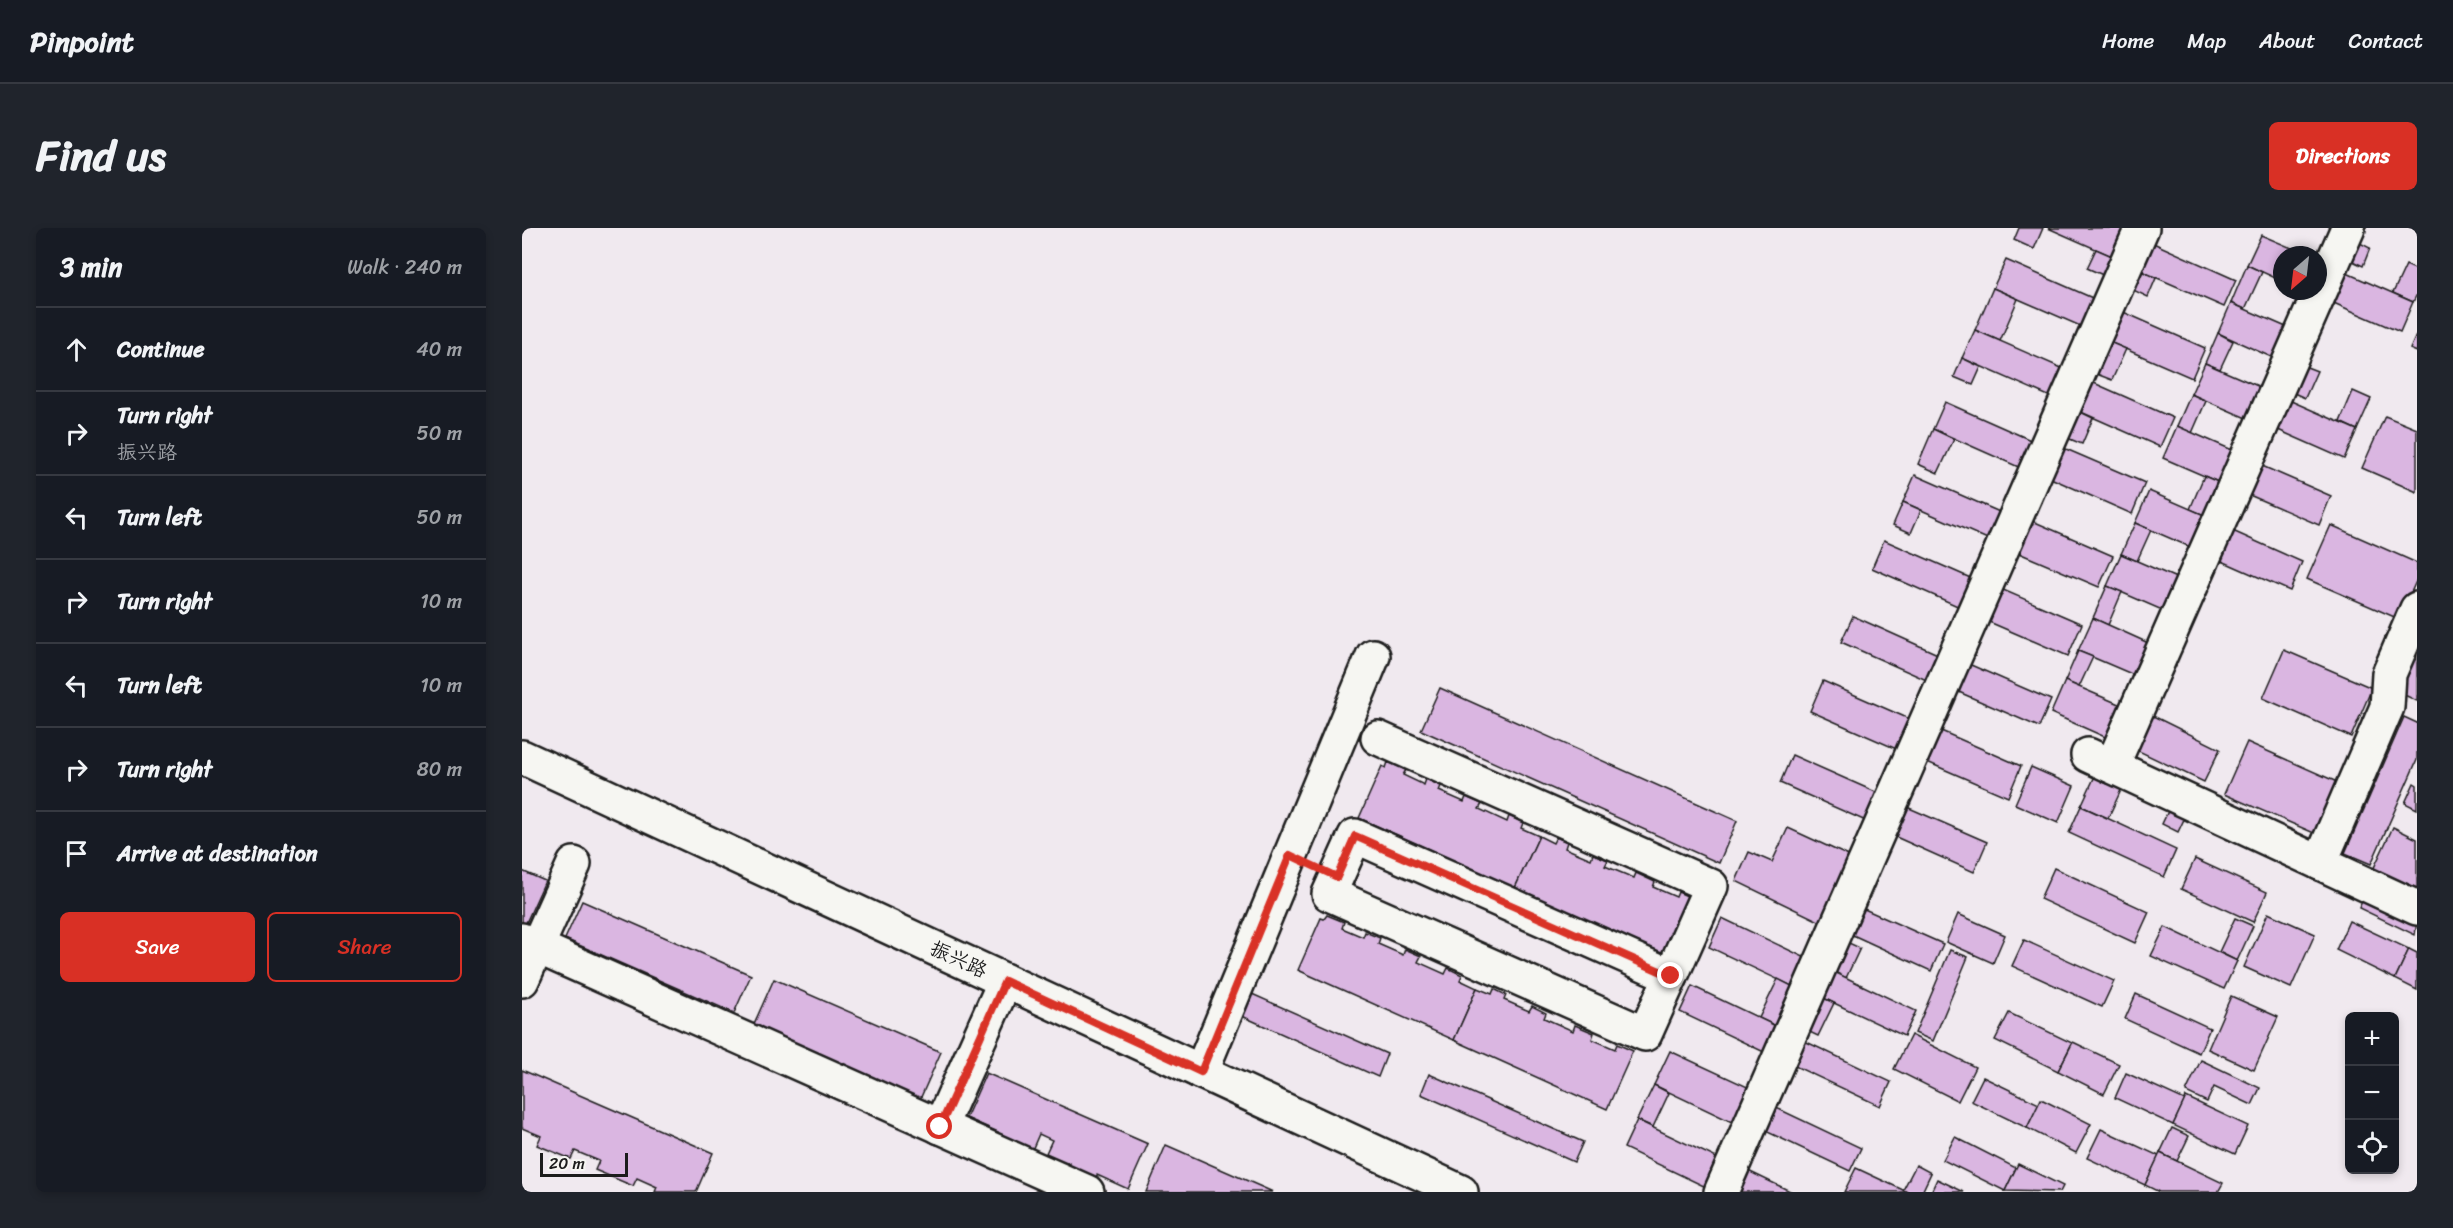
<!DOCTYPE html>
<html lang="en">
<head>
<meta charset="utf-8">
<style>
  :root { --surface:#171b24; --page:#20242c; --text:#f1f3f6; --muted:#9ea1a6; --line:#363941; --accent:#d93025 }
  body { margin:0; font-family:Sriracha,"LXGW WenKai TC",sans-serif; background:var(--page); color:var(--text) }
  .controls { position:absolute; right:18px; bottom:18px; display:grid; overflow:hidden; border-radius:9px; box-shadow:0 3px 9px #0003 }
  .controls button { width:54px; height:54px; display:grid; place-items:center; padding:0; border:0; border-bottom:2px solid var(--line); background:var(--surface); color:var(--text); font:30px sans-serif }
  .compass { position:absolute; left:1751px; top:18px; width:54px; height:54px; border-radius:50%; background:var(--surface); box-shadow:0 3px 9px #0003; rotate:208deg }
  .scale { position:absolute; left:18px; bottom:15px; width:88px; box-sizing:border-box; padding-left:6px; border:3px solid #1c1c1c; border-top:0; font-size:16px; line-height:21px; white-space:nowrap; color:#1c1c1c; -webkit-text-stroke:4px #f6f6f2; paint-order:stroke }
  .stop { position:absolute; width:18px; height:18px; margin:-14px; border:4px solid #d93025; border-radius:50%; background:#fff }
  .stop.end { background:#d93025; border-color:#fff; box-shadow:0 2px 6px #0008 }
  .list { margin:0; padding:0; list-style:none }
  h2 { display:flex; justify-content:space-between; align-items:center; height:78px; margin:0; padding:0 24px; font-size:26px }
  h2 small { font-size:20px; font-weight:400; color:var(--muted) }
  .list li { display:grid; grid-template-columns:39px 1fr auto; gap:18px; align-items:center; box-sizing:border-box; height:84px; padding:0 24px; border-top:2px solid var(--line) }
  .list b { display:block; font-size:22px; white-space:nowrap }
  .list p { margin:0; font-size:20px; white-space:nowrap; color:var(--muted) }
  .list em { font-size:20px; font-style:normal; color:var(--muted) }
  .actions { display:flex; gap:12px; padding:18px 24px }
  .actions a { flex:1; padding:14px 0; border:2px solid var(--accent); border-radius:9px; text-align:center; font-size:21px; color:var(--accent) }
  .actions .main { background:var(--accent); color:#fff }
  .icon { flex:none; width:33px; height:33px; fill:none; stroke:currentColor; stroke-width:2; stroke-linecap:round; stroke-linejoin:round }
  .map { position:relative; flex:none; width:1895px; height:964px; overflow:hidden; border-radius:9px }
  header { display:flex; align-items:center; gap:36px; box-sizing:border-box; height:84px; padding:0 30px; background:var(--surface); border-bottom:2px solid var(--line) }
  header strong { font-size:28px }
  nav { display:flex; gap:33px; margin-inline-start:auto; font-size:21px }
  .intro { display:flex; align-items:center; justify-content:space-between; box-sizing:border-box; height:144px; padding:0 36px }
  h1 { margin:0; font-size:42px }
  .button { padding:15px 27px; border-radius:9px; background:var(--accent); color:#fff; font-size:21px; font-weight:700 }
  main { display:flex; gap:36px; padding:0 36px }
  aside { flex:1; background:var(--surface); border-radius:9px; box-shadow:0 3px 9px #0003 }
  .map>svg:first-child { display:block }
  .building { fill:#dab6e1; stroke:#1c1c1c; stroke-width:1.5 }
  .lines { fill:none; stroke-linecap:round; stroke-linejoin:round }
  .minor-casing { stroke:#1c1c1c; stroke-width:38 }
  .minor { stroke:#f6f6f2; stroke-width:33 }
  .route { stroke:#d93025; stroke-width:8 }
  .labels { text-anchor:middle; stroke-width:5; stroke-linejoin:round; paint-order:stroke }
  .street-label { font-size:20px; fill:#1c1c1c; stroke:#f6f6f2 }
</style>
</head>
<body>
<header>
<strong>Pinpoint</strong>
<nav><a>Home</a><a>Map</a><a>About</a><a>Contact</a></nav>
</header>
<div class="intro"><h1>Find us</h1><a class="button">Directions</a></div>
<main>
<aside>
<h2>3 min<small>Walk · 240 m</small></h2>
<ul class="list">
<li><svg class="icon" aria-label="ahead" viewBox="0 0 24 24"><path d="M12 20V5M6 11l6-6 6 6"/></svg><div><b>Continue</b></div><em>40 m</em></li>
<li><svg class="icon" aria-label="right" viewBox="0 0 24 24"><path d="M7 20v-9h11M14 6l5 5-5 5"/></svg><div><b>Turn right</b><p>振兴路</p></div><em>50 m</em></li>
<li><svg class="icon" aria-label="left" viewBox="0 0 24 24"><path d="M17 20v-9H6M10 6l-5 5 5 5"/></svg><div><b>Turn left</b></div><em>50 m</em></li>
<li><svg class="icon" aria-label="right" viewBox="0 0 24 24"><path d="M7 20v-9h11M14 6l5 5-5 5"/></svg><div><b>Turn right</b></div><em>10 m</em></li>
<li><svg class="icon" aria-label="left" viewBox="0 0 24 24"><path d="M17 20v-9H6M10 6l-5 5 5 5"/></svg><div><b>Turn left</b></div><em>10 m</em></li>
<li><svg class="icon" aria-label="right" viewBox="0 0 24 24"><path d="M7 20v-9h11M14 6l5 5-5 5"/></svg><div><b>Turn right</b></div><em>80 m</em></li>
<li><svg class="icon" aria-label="arrive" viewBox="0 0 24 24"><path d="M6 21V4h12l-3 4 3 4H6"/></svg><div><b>Arrive at destination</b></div></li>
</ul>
<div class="actions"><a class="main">Save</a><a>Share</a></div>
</aside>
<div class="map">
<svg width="1895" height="964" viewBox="0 0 1895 964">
  <rect width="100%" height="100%" fill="#f0e9ef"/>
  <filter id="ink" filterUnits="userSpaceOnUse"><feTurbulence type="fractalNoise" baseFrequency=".0167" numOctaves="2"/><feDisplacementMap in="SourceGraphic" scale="12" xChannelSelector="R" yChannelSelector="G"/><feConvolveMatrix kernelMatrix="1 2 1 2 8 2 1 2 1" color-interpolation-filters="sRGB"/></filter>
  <g filter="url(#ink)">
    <!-- building -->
    <g class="building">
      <path d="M1497 0H1521L1512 21 1492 12Z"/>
      <path d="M1526 0H1604L1594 30Z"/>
      <path d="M1739 7 1786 27H1760V53L1725 37Z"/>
      <path d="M1832 12 1848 20 1841 38 1824 30Z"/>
      <path d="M1629 14 1714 52 1702 79 1617 42Z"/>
      <path d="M1574 21 1590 28 1581 47 1565 40Z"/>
      <path d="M1484 32 1575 72 1563 100 1471 60Z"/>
      <path d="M1725 37 1740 44 1723 81 1709 75Z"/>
      <path d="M1884 37 1895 42V66L1891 74 1871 65Z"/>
      <path d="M1811 39 1891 74 1878 104 1798 69Z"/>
      <path d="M1617 42 1634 50 1626 69 1609 61Z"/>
      <path d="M1471 60 1496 71 1478 113 1453 102Z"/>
      <path d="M1709 75 1771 102 1758 133 1696 105Z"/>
      <path d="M1599 83 1683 120 1670 150 1585 113Z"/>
      <path d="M1453 102 1544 142 1531 170 1440 130Z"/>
      <path d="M1696 105 1711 113 1698 141 1683 135Z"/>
      <path d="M1895 105V124L1888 121Z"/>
      <path d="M1585 113 1604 121 1590 152 1572 145Z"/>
      <path d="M1440 130 1459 139 1451 157 1432 149Z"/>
      <path d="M1683 135 1745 162 1731 193 1669 166Z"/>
      <path d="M1777 136 1795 143 1783 170 1765 162Z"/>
      <path d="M1563 151 1651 190 1638 219 1550 180Z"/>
      <path d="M1831 163 1849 171 1835 202 1818 194Z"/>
      <path d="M1669 166 1684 173 1670 205 1655 198Z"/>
      <path d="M1760 169 1835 202 1822 231 1747 198Z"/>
      <path d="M1423 174 1513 214 1501 241 1411 201Z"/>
      <path d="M1550 180 1571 190 1560 216 1538 207Z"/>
      <path d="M1863 188 1895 201V264L1840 240Z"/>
      <path d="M1655 198 1717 225 1703 257 1641 230Z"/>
      <path d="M1411 201 1432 211 1416 245 1396 236Z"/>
      <path d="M1537 218 1623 255 1610 286 1524 248Z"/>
      <path d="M1731 234 1809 268 1797 297 1718 263Z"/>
      <path d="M1393 247 1482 286 1470 313 1381 274Z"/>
      <path d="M1682 248 1703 257 1689 290 1668 281Z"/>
      <path d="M1627 263 1689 290 1675 322 1613 295Z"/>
      <path d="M1381 274 1399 282 1389 305 1371 297Z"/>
      <path d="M1506 291 1591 328 1577 359 1492 323Z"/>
      <path d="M1613 295 1629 302 1615 333 1599 326Z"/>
      <path d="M1809 297 1895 335V351L1877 391 1785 351Z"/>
      <path d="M1704 300 1780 334 1768 363 1691 329Z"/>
      <path d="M1362 312 1453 352 1440 380 1350 340Z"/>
      <path d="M1599 326 1661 353 1647 385 1585 358Z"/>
      <path d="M1472 358 1560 396 1546 428 1458 390Z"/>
      <path d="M1585 358 1600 364 1586 397 1571 390Z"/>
      <path d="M1331 388 1420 428 1409 454 1319 414Z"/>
      <path d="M1571 390 1633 418 1619 450 1556 423Z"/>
      <path d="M1895 417V473L1872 462Z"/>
      <path d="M1762 422 1850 460 1829 509 1741 470Z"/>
      <path d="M1556 423 1571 429 1557 459 1543 453Z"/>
      <path d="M1442 434 1529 472 1517 499 1430 461Z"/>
      <path d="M1301 453 1392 493 1379 523 1288 483Z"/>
      <path d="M1543 453 1606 480 1592 513 1529 485Z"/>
      <path d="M918 460 1215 593 1197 635 899 502Z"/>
      <path d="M1621 483 1698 521 1682 554 1604 517Z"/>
      <path d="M1882 489 1895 495V532L1849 636 1823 625Z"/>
      <path d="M1410 499 1499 538 1486 569 1396 530Z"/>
      <path d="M1725 514 1815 554 1792 605 1702 566Z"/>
      <path d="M1270 527 1358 566 1346 594 1258 555Z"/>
      <path d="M866 534 884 542 881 547 902 557 904 551 919 558 917 563 942 574 944 569 960 576 957 581 985 594 987 588 1001 595 999 600 1017 608 993 660 837 590 860 538 864 540Z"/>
      <path d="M1509 539 1552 558 1536 595 1493 576Z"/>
      <path d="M1573 548 1600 560 1586 590 1559 578Z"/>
      <path d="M1892 555 1895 557V581L1883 575Z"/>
      <path d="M1378 576 1465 614 1452 644 1365 605Z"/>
      <path d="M1559 578 1654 622 1642 649 1547 605Z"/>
      <path d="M1648 579 1664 587 1656 604 1640 596Z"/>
      <path d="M1871 599 1895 611V666L1850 644Z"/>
      <path d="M1266 600 1331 630 1303 696 1214 653 1227 624 1250 634Z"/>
      <path d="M1017 608 1031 615 1034 609 1045 614 1043 620 1069 631 1071 626 1086 632 1083 638 1112 650 1114 645 1133 654 1131 659 1154 669 1156 664 1172 671 1147 728 993 660Z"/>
      <path d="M1673 631 1745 664 1731 694 1659 661Z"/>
      <path d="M1532 640 1627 684 1613 715 1518 671Z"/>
      <path d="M0 643 23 653 3 697 0 696Z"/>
      <path d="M1843 667 1895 693 1893 707 1837 680Z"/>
      <path d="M60 673 229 747 212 785 43 711Z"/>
      <path d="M1331 676 1421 716 1409 743 1320 702Z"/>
      <path d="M1746 685 1793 706 1769 760 1722 739Z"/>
      <path d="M1436 686 1483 707 1471 735 1424 714Z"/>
      <path d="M805 687 822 694 820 700 841 709 843 704 858 710 856 716 881 727 883 721 899 728 896 734 923 746 926 740 940 747 938 752 955 760 932 812 776 742 799 690 802 691Z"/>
      <path d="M1200 690 1288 732 1274 760 1187 719Z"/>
      <path d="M1713 690 1731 698 1715 733 1697 724Z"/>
      <path d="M1827 693 1887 721 1873 751 1814 722Z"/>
      <path d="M1643 699 1715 733 1702 761 1629 728Z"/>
      <path d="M1318 711 1338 720 1324 750 1304 740Z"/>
      <path d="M1502 712 1592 753 1580 779 1490 738Z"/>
      <path d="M1887 721 1895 725V762L1873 751Z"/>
      <path d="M1428 722 1446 729 1411 813 1393 805Z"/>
      <path d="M1304 740 1394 783 1382 808 1295 767Z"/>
      <path d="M252 751 419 824 395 878 231 798Z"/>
      <path d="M1256 751 1274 760 1256 799 1237 790Z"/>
      <path d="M1170 758 1256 799 1244 825 1158 784Z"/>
      <path d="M955 760 970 766 972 761 984 767 982 772 1007 783 1010 778 1024 785 1022 790 1051 803 1053 797 1072 805 1070 811 1093 821 1095 816 1111 823 1085 881 932 812Z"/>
      <path d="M730 766 865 826 856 849 720 788Z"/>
      <path d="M1614 766 1688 800 1677 825 1603 791Z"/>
      <path d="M1295 767 1312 775 1296 808 1279 800Z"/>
      <path d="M1709 768 1756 789 1732 842 1686 821Z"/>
      <path d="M1487 785 1550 815 1536 843 1473 812Z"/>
      <path d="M1389 807 1453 839 1436 873 1372 841Z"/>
      <path d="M1274 809 1369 854 1358 878 1262 833Z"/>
      <path d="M1551 814 1597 836 1582 866 1536 843Z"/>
      <path d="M1148 823 1230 861 1214 896 1132 857Z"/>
      <path d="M1679 832 1738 860 1730 877 1692 859 1685 874 1664 864Z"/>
      <path d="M0 842 191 925 174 964H133L135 959 115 950 111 958 73 942 77 933 53 923 49 931 15 917 19 908 0 900Z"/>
      <path d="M464 845 626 916 606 961 575 947 571 955 544 943 547 935 524 925 530 912 517 906 507 929 472 914 476 904 444 890Z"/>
      <path d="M1604 845 1663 872 1651 897 1593 870Z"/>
      <path d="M907 846 1061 914 1052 934 899 866Z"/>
      <path d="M1461 849 1517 876 1505 900 1449 873Z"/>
      <path d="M1132 857 1147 865 1131 899 1115 892Z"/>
      <path d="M1664 869 1726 898 1713 926 1651 897Z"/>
      <path d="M1519 871 1569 896 1554 925 1505 900Z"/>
      <path d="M1246 876 1339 920 1328 943 1235 899Z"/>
      <path d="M1115 892 1203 934 1190 962 1102 920Z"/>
      <path d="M1650 900 1667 908 1655 933 1638 925Z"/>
      <path d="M1579 901 1637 928 1623 957 1565 930Z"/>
      <path d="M1433 909 1494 940 1483 963 1421 932Z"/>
      <path d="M644 917 751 964H624Z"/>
      <path d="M1638 925 1701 955 1696 964H1637L1623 957Z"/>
      <path d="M1496 936 1541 958 1538 964 1483 963Z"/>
      <path d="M1394 937 1409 945 1400 964H1385L1381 962Z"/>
      <path d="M1220 940 1270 964H1209Z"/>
      <path d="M1334 940 1381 962 1385 964H1322Z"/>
      <path d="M1415 951 1442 964H1409Z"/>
    </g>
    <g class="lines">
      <defs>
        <g id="minor">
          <path d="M856 510 1189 658 1149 748"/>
          <path d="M1566 527 1895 680"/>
          <path d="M0 529 939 964"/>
          <path d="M1590 538 1826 0"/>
          <path d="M833 608 1149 748 1123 806 807 666Z"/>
          <path d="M1798 635 1865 479 1867 446 1895 381"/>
          <path d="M0 712 565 964"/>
          <path d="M0 752 52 636"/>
          <path d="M679 844 851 428"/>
          <path d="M418 899 483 753"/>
          <path d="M1199 964 1620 0"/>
        </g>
      </defs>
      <!-- minor casing -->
      <use href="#minor" class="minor-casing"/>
      <!-- minor -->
      <use href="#minor" class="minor"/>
    </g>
  </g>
  <g class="lines" filter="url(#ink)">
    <!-- route -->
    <path class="route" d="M418 899 483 753 679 844 768 627 815 649 833 608 1149 748"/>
  </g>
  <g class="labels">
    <!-- street labels -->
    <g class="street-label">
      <text transform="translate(437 731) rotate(25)" y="7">振兴路</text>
    </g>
  </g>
</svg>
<div class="controls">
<button>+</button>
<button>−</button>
<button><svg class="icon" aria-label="locate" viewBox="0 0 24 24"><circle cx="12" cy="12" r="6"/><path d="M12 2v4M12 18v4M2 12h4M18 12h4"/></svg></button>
</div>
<svg class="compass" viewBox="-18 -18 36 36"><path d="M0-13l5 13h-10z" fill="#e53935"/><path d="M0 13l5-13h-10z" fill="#9ea1a6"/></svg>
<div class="scale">20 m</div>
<div class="stop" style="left:418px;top:899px"></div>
<div class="stop end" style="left:1149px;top:748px"></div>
</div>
</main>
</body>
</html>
